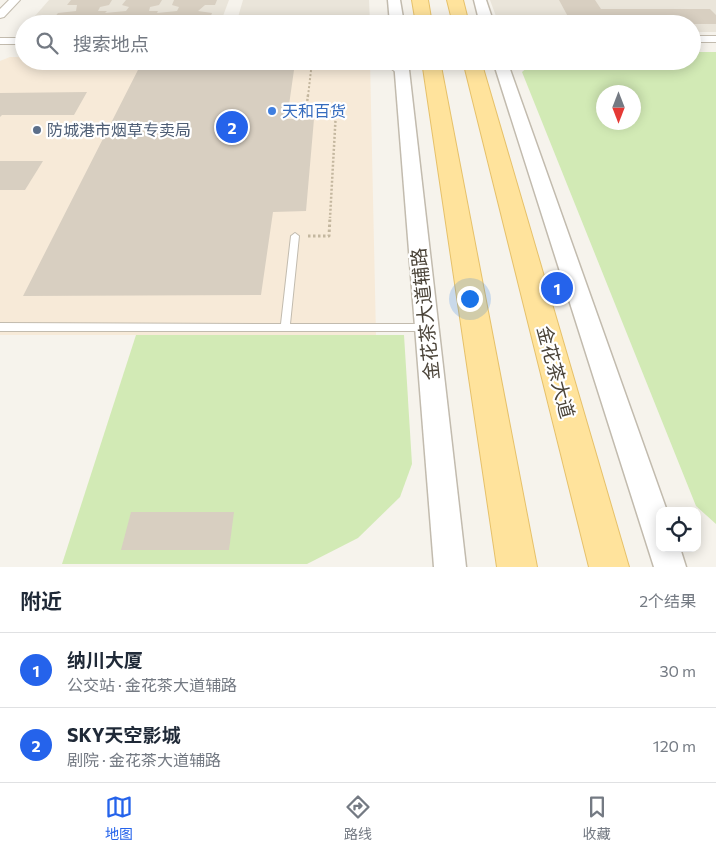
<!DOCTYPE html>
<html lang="zh">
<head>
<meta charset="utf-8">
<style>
  :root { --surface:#fff; --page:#f2f2f3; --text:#1f2937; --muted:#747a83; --line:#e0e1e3; --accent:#2563eb }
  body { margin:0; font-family:Commissioner,"Noto Sans SC",sans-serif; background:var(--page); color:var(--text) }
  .controls { position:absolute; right:15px; bottom:15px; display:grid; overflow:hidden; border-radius:10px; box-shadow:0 2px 12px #0003 }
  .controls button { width:45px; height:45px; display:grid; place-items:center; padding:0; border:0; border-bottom:1px solid var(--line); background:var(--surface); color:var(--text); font:25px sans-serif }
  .compass { position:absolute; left:596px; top:85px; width:45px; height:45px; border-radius:50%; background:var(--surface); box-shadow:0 2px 12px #0003; rotate:180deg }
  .you { position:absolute; left:469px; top:298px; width:18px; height:18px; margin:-12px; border:4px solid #fff; border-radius:50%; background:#1a73e8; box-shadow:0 0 0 8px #1a73e833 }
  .badge { display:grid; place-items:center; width:32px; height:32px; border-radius:50%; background:var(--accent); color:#fff; font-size:16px; font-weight:700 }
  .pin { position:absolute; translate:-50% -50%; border:2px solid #fff; box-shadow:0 1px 5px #0006 }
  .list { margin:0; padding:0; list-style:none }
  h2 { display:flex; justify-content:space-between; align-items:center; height:65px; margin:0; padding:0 20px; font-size:21px }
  h2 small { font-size:16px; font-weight:400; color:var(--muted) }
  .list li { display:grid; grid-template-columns:32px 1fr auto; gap:15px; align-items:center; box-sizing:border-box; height:75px; padding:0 20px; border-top:1px solid var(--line) }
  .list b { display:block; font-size:19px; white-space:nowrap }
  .list p { margin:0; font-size:16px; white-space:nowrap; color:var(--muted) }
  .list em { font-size:16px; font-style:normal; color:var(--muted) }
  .icon { flex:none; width:28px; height:28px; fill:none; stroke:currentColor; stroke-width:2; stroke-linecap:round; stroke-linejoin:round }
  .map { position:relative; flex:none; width:716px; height:567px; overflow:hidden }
  .search { position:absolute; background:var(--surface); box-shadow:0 2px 12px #0003; left:15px; right:15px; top:15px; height:55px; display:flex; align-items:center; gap:12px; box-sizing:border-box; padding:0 18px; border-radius:28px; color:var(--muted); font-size:19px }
  .sheet { height:215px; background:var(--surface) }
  nav { display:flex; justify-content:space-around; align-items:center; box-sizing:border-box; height:70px; border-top:1px solid var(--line); background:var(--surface); font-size:14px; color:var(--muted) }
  nav a { display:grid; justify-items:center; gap:2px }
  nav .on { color:var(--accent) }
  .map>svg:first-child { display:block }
  .residential { fill:#eae5da }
  .commercial { fill:#f7ead8 }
  .green { fill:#d2eab5; fill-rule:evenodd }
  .building { fill:#d8cfc1 }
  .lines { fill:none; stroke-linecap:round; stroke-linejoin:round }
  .service-casing { stroke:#c2bbae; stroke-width:2 }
  .minor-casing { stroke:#c2bbae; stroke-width:2 }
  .tertiary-casing { stroke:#c2bbae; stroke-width:3 }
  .primary-casing { stroke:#e6c16a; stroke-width:2 }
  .path-far2 { stroke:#c4b79f; stroke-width:2; stroke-dasharray:2 2; stroke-linecap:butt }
  .path-far1 { stroke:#c4b79f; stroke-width:2.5; stroke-dasharray:2 2; stroke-linecap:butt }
  .path { stroke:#c4b79f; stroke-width:3; stroke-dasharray:2.5 2.5; stroke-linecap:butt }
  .service { fill:#fff; fill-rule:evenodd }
  .minor { fill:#fff; fill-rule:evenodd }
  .tertiary { fill:#fff; fill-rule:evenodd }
  .primary { fill:#ffe39c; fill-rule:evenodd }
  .shop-dot { fill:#3f7fe0; stroke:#fff; stroke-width:2 }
  .service-dot { fill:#5c6f8a; stroke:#fff; stroke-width:2 }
  .labels { text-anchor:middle; stroke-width:4.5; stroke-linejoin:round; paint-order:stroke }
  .far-shop-label { font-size:16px; fill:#366cbe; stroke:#fff; text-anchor:start }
  .far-service-label { font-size:16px; fill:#4e5e75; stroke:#fff; text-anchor:start }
  .street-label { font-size:19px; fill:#4b4439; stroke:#fff }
</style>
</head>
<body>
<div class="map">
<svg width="716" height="567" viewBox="0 0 716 567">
  <rect width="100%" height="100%" fill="#f6f3ec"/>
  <!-- residential -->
  <g class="residential">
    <path d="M49 0H229L220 24H28Z"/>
    <path d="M243 0H369L370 24H236Z"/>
    <path d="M490 0H716V32H692V24H512L497 19Z"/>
  </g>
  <!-- commercial -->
  <path class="commercial" d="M10 57H24V61H370L376 335H0V61Z"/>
  <!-- green -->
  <g class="green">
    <path d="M692 52H716V524L696 506 522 72 535 61H692ZM634 92V122H604V92Z"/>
    <path d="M136 335H404L412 464 400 497 358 538 307 564H62Z"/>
  </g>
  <!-- building -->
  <g class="building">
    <path d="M71 0H112L109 5 100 7 98 11H107L105 13 126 11 129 7 122 5 126 0H162L159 5 150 7 149 11H158L157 13 177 11 179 7 172 5 174 0H217L215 5H205L198 11 212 13 210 18H54L58 13 76 11 77 5H67Z"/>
    <path d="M559 0H595L601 9H710L716 15V24H572Z"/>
    <path d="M295 63 287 119H314L306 211 273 212 261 295 23 296 141 64Z"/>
    <path d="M87 92 74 115H2L0 117V93Z"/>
    <path d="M0 161H43L25 190H0Z"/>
    <path d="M131 512H234L229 550H121Z"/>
  </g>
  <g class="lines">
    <defs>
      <path id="service" d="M295 233 299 236 290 324H427L430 325 432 328 430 331H0V323L281 324 291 236Z"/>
      <g id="minor">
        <path d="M9 0H20L4 17 0 18V9Z"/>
        <rect x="692" y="36" width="24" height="6"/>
        <rect x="0" y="38" width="24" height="6"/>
        <path d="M381 61H396L407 70 405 73H397Z"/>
      </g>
      <g id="tertiary">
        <path d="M388 0H400L404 24H390Z"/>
        <path d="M474 0H486L494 24H480Z"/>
        <path d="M394 61H408L466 567H434Z"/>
        <path d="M493 61H507L667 511H660V548H680L686 567H654Z"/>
      </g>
      <g id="primary">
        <path d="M412 0H428L432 24H416Z"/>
        <path d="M447 0H463L469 24H453Z"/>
        <path d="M422 61H440L537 567H497Z"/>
        <path d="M463 61H481L629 567H589Z"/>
      </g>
    </defs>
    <!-- service casing -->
    <use href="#service" class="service-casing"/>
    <!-- minor casing -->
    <use href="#minor" class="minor-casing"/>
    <!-- tertiary casing -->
    <use href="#tertiary" class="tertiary-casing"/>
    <!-- primary casing -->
    <use href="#primary" class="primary-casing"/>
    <!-- path-far2 -->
    <path class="path-far2" d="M308 96 312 62"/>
    <!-- path-far1 -->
    <path class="path-far1" d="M308 95 306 111H336L330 218"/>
    <!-- path -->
    <path class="path" d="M308 236H329L330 217"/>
    <!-- service -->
    <use href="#service" class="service"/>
    <!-- minor -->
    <use href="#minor" class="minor"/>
    <!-- tertiary -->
    <use href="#tertiary" class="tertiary"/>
    <!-- primary -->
    <use href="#primary" class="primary"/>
  </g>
  <!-- markers -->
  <circle class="shop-dot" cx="272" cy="111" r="5"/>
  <circle class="service-dot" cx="37" cy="130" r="5"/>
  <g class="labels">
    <!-- far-shop labels -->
    <g class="far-shop-label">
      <text x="282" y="117">天和百货</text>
    </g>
    <!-- far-service labels -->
    <g class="far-service-label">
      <text x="47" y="136">防城港市烟草专卖局</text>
    </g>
    <!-- street labels -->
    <g class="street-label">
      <text transform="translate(425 314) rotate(-96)" y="7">金花茶大道辅路</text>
      <text transform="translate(556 372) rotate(75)" y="7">金花茶大道</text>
    </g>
  </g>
</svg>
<div class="controls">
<button><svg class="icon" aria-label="locate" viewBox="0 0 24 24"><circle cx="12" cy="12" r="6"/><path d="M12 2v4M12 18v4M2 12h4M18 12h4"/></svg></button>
</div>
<svg class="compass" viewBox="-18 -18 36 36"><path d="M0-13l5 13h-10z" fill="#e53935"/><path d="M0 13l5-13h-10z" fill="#747a83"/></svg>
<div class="you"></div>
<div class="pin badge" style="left:557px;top:288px">1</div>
<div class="pin badge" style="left:232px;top:127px">2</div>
<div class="search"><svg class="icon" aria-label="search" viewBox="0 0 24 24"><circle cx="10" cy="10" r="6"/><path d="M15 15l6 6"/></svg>搜索地点</div>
</div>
<section class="sheet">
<h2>附近<small>2个结果</small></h2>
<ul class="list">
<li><span class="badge">1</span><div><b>纳川大厦</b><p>公交站 · 金花茶大道辅路</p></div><em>30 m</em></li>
<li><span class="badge">2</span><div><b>SKY天空影城</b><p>剧院 · 金花茶大道辅路</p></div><em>120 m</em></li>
</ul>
</section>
<nav>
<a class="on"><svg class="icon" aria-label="map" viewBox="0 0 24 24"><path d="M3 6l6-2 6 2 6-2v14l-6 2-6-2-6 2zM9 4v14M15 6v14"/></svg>地图</a>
<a><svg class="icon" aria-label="directions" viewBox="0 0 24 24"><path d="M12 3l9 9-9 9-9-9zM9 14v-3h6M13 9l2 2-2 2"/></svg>路线</a>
<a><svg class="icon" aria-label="saved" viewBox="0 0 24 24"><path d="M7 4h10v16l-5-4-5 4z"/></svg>收藏</a>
</nav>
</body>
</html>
